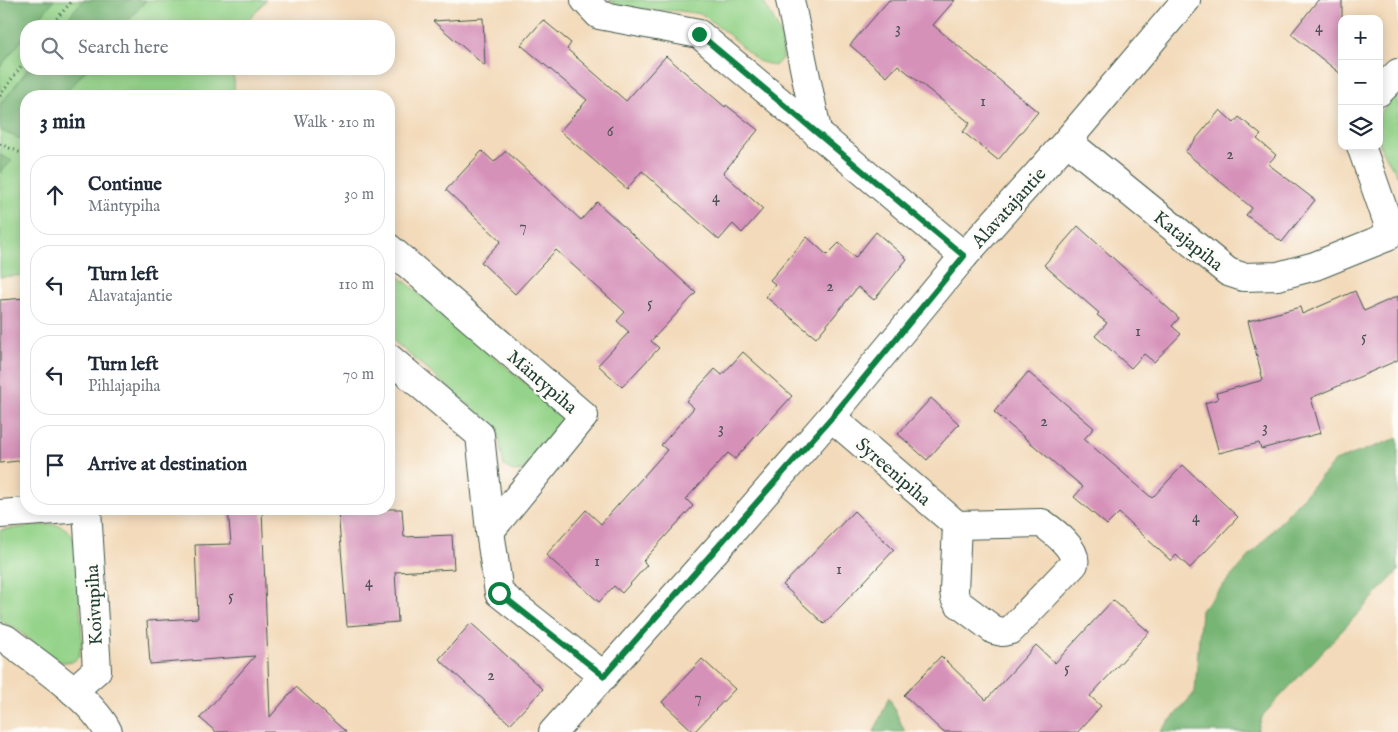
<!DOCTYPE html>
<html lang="en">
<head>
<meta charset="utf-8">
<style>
  :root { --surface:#fff; --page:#f2f2f3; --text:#1f2937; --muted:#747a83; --line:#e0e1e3 }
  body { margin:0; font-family:"IM FELL English",serif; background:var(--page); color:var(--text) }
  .controls { position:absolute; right:15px; top:15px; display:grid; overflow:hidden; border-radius:10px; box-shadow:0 2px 12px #0003 }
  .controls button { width:45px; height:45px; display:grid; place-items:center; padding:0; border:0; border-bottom:1px solid var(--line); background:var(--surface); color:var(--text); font:25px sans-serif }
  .stop { position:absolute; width:15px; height:15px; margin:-11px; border:4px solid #0b8043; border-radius:50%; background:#fff }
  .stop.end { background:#0b8043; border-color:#fff; box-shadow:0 1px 5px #0008 }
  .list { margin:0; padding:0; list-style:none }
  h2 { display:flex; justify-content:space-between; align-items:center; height:65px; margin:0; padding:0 20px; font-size:21px }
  h2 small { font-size:16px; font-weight:400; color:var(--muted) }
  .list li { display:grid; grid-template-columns:32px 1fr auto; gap:15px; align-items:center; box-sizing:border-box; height:80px; margin:0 10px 10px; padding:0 10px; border:1px solid var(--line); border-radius:20px }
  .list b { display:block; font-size:19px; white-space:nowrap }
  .list p { margin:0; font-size:16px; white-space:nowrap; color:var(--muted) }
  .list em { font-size:16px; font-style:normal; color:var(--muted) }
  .icon { flex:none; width:28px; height:28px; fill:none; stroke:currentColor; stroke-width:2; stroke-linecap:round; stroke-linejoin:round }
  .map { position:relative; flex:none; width:1398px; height:732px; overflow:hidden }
  .search { position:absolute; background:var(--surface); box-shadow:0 2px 12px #0003; left:20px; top:20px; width:375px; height:55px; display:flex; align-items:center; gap:12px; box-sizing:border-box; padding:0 18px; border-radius:20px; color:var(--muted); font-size:19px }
  .panel { position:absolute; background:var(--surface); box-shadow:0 2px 12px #0003; left:20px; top:90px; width:375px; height:425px; border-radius:20px }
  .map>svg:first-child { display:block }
  .green { fill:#94d389; stroke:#5a885e }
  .forest { fill:#77b575; stroke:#4b7954 }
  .building { fill:#d691b9 }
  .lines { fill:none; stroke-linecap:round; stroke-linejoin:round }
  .minor-casing { stroke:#3f5548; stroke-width:30 }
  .path { stroke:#3f5548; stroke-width:3; stroke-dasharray:1 4; stroke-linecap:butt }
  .minor { stroke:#fff; stroke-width:28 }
  .route { stroke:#0b8043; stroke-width:6 }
  .labels { text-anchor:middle; stroke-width:5; stroke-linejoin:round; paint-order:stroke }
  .number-label { font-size:16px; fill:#4d5255 }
  .street-label { font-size:19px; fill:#1f3d34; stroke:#fdfcf7 }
</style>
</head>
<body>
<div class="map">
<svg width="1398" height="732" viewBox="0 0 1398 732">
  <rect width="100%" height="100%" fill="#fdfcf7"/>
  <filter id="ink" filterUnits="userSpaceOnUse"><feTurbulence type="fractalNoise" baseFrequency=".02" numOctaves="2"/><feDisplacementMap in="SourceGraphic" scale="10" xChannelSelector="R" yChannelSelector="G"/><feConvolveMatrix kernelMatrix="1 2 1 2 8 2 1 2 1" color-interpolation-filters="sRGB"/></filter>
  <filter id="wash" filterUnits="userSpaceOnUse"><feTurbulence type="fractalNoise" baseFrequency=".0096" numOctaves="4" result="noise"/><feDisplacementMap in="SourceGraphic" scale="20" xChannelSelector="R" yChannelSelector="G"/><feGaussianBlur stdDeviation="1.12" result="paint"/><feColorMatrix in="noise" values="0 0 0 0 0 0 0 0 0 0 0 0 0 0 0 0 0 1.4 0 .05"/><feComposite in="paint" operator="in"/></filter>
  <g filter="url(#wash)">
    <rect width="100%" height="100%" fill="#f3daba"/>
    <!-- green -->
    <g class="green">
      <path d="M0 0H266L244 26H26V69H233L235 96H26V275L0 277Z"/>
      <path d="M609 0H762C774 19 784 35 783 57L775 66 758 61 729 35 702 14 680 11 637 9 615 4Z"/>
      <path d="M1398 90V176L1382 151 1379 141V115Z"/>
      <path d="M389 268 565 417 523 470 514 472 504 466 497 429 389 337Z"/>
      <path d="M52 524C69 527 72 533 77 549L82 640 79 657 72 662H62L51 656 15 628 0 621V530Z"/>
    </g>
    <!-- forest -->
    <g class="forest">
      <path d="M0 0H54L33 26H26V35L0 67Z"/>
      <path d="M83 0H146L124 26H61Z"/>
      <path d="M28 69H87L63 96H26V138L24 141 0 130V105Z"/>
      <path d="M0 155 12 161 0 173Z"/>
      <path d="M1398 438V571L1263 715 1257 732H1160L1195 692 1201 610 1335 461Z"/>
      <path d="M889 697 905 732H874Z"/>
    </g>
    <g id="blocks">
      <!-- building -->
      <g class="building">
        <path d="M889 0H955L933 25 1038 112 998 160 963 132 970 123 898 65 887 77 850 45Z"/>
        <path d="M1318 0H1342V75L1291 34Z"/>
        <path d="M483 18 485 66 433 21Z"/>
        <path d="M543 20 571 43 567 49 626 101 666 56 725 107 726 105 758 130 723 173 763 209 742 233 733 224 719 240 642 171 627 189 560 131 587 100 521 45Z"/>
        <path d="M1220 110 1234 123 1239 117 1261 135 1257 139 1276 155 1268 164 1315 200 1282 242 1246 215 1252 208 1185 152Z"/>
        <path d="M482 151 494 162 506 151 581 220 597 202 696 293 651 341 659 348 622 387 598 365 629 332 617 321 625 312 556 250 515 294 481 262 501 241 446 190Z"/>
        <path d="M1078 226 1179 318 1172 326 1181 334 1154 362 1144 354 1131 368 1095 336 1107 323 1097 315 1099 313 1044 265Z"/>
        <path d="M876 232 907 259 874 300 858 287 816 338 766 297 775 284 770 280 807 237 827 255 839 243 855 258Z"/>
        <path d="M1355 291 1364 311 1398 296V360L1311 398 1321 433 1261 449 1259 443 1219 453 1205 403 1218 399 1216 393 1263 380 1248 321 1300 307 1302 314Z"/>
        <path d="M26 298V460L0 463V300Z"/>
        <path d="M743 352 792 396 735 459 728 453 686 499 693 506 643 561 647 565 622 593 614 586 599 602 546 555 586 510 601 524 667 450 661 445 694 408 686 401 715 369 722 375Z"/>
        <path d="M1028 372 1094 428 1084 439 1152 498 1183 465 1238 517 1190 568 1176 555 1171 561 1119 513 1107 525 1074 497 1083 487 994 412Z"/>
        <path d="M931 398 959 424 927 460 898 434Z"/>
        <path d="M228 509H262L270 717 296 687 346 732H216L200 718 255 656 150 664 147 621 198 618 195 545 231 544Z"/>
        <path d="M338 509H402L404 537 452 535 454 569 395 572 398 622 347 626Z"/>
        <path d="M854 511 894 550 824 624 783 585Z"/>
        <path d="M1113 600 1149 632 1090 696 1101 706 1078 732H943L904 695 941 656 986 700 1036 645 1055 663Z"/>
        <path d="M471 623 543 689 510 724 439 659Z"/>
        <path d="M702 659 735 689 694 732 662 702Z"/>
      </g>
    </g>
  </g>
  <g filter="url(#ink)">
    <use href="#blocks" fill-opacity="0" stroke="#3f5548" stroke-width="1"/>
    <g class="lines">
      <defs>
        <g id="minor">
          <path d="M585 0 599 15 699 34 964 256"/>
          <path d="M790 0 818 135"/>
          <path d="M1379 92 1398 73"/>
          <path d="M1067 141 1228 272 1243 277 1278 276 1315 266 1387 237 1398 225"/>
          <path d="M1361 146 1388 223 1387 237"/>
          <path d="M389 248 584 416 490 531"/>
          <path d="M389 358 480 435 490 531 499 593 604 676"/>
          <path d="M831 417 957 525 1042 523C1053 531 1078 549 1074 564L1011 630 1003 632 994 630 958 603 955 598 954 591 957 525"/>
          <path d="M0 514 69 509"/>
          <path d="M0 637 6 639C35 662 93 699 108 732"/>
          <path d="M73 691 97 670 87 509"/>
          <path d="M553 732 723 542 831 417 964 256 1067 141 1186 0"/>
        </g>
      </defs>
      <!-- minor casing -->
      <use href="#minor" class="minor-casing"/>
      <!-- path -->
      <g class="path">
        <path d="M50 26 73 0"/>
        <path d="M0 96 26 59"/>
        <path d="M0 144 26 155"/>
      </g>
      <!-- minor -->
      <use href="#minor" class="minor"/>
    </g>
  </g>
  <g class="lines" filter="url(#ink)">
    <!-- route -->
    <path class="route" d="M499 593 604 676 832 417 964 256 699 34"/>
  </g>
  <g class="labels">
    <!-- number labels -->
    <g class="number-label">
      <text x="1319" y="32">4</text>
      <text x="898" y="33">3</text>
      <text x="983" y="106">1</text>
      <text x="610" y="136">6</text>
      <text x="1230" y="159">2</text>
      <text x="716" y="202">4</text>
      <text x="523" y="231">7</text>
      <text x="830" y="291">2</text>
      <text x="650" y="308">5</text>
      <text x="1138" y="336">1</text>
      <text x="1364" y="342">5</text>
      <text x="1044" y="426">2</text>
      <text x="1265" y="432">3</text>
      <text x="721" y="433">3</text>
      <text x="1196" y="522">4</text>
      <text x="597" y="566">1</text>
      <text x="839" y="574">1</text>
      <text x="369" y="587">4</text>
      <text x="231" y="601">5</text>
      <text x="1067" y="673">5</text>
      <text x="491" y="680">2</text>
      <text x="698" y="702">7</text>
    </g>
    <!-- street labels -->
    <g class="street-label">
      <text transform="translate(1008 207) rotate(-48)" y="7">Alavatajantie</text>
      <text transform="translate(1189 240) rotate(39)" y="7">Katajapiha</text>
      <text transform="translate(543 381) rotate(41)" y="7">Mäntypiha</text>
      <text transform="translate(894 471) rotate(41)" y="7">Syreenipiha</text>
      <text transform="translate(93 605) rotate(-93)" y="7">Koivupiha</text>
    </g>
  </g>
</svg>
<div class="controls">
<button>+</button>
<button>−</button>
<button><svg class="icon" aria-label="layers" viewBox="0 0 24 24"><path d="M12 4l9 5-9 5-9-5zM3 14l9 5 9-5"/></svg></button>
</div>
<div class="stop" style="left:499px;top:593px"></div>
<div class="stop end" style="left:699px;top:34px"></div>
<div class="search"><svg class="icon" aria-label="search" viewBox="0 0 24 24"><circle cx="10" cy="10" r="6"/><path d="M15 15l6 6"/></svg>Search here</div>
<section class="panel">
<h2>3 min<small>Walk · 210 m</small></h2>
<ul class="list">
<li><svg class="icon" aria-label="ahead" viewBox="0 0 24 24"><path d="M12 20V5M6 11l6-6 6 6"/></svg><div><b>Continue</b><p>Mäntypiha</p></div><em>30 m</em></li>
<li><svg class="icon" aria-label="left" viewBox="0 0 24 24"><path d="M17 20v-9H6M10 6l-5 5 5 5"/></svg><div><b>Turn left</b><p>Alavatajantie</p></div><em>110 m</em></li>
<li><svg class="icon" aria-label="left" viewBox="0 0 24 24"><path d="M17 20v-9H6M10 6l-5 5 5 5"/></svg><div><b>Turn left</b><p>Pihlajapiha</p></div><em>70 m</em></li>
<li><svg class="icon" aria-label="arrive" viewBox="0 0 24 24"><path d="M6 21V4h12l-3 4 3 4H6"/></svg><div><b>Arrive at destination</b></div></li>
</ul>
</section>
</div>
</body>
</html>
